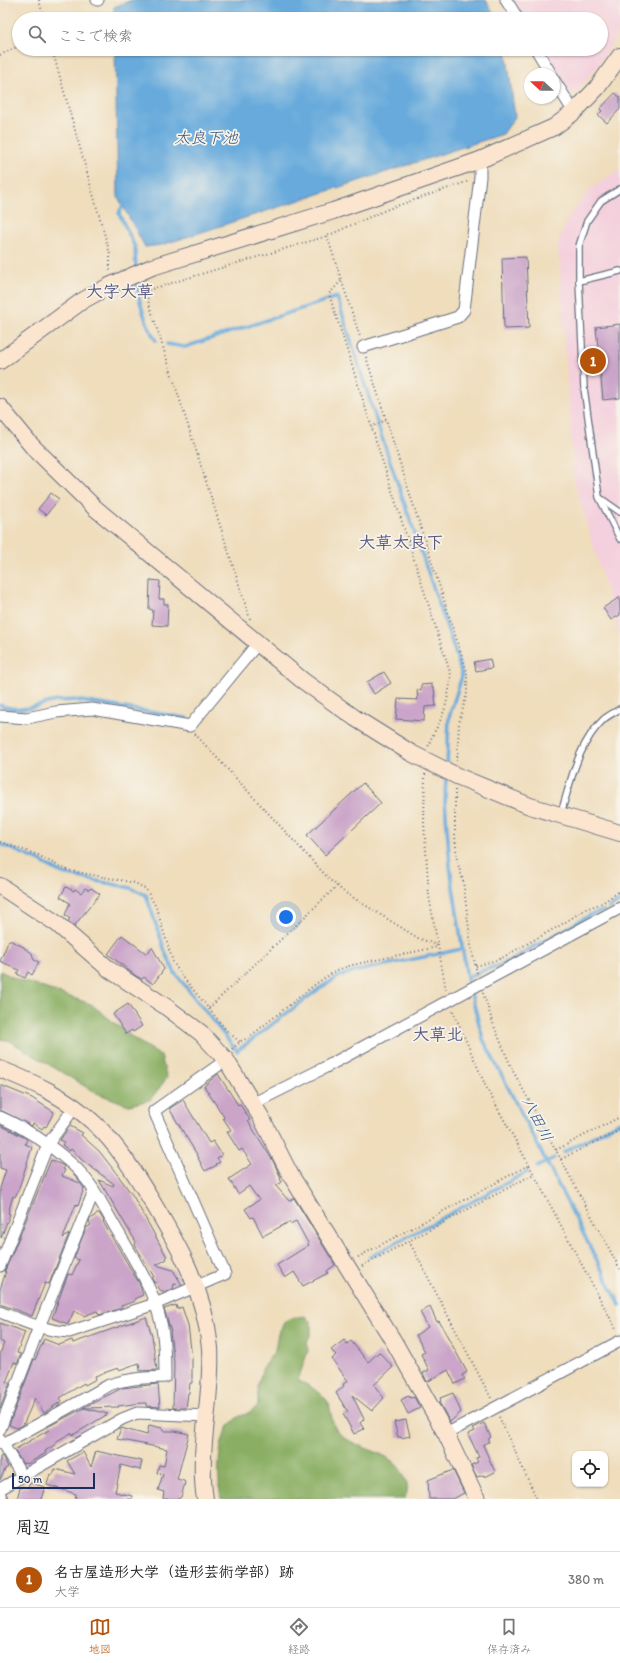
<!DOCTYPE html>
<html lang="ja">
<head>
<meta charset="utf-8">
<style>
  :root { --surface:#fff; --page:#f6f6f6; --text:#222; --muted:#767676; --line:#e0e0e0; --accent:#b45309 }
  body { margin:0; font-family:Itim,"Klee One",sans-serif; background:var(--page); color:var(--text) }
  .controls { position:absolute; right:12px; bottom:12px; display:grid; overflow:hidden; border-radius:8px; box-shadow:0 1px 3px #0004 }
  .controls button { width:36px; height:36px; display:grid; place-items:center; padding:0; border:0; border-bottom:1px solid var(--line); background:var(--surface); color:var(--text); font:20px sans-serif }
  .compass { position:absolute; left:524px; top:68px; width:36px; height:36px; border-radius:50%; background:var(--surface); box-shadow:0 1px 3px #0004; rotate:292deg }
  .scale { position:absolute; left:12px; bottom:10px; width:83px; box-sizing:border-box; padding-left:4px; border:2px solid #1b2f5e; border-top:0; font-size:11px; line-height:14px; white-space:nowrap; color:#1b2f5e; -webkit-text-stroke:3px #f7f3e8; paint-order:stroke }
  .you { position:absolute; left:286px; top:917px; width:14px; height:14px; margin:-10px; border:3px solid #fff; border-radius:50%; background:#1a73e8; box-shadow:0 0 0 6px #1a73e833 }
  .badge { display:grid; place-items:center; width:26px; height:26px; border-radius:50%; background:var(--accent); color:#fff; font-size:13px; font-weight:700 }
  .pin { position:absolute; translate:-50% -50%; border:2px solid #fff; box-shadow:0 1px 4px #0006 }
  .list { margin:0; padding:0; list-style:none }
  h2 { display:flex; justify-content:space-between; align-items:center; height:52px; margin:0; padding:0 16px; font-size:17px }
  h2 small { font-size:13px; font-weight:400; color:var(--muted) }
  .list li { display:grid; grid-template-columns:26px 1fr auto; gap:12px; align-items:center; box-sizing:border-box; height:56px; padding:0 16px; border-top:1px solid var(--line) }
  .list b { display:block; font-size:15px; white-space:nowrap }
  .list p { margin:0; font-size:13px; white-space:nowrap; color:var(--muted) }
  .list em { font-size:13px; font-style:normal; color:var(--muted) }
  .icon { flex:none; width:22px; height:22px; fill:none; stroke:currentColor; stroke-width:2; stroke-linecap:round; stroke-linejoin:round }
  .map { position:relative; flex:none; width:620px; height:1499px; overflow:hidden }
  .search { position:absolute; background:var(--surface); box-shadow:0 1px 3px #0004; left:12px; right:12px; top:12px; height:44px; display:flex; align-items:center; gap:10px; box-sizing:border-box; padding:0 14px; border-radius:22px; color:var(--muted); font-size:15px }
  .sheet { height:108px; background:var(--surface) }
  nav { display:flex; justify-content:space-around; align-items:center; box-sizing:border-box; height:56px; border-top:1px solid var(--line); background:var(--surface); font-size:11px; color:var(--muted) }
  nav a { display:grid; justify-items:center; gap:2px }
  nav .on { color:var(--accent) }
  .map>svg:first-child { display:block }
  .built { fill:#f4cfdd }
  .forest { fill:#8aaf64; stroke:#526f61 }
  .water { fill:#68aadc; stroke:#426c9d }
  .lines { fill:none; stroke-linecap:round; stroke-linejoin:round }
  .stream { stroke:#68aadc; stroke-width:3.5 }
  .building { fill:#caa4c9 }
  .lane-casing { stroke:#656c7f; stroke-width:8 }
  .street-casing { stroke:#656c7f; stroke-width:13 }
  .secondary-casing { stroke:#656c7f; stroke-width:18 }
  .path { stroke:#656c7f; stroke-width:2; stroke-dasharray:1 3; stroke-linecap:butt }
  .lane { stroke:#fff; stroke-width:5.5 }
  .street { stroke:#fff; stroke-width:11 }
  .secondary { stroke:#fbe5cf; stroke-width:16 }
  .labels { text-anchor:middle; stroke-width:3.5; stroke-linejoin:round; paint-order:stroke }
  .water-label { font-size:16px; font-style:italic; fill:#325484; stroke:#f7f3e8 }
  .quarter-label { font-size:17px; font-weight:bold; fill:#585883; stroke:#f7f3e8 }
</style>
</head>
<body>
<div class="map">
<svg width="620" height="1499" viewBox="0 0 620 1499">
  <rect width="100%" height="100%" fill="#f7f3e8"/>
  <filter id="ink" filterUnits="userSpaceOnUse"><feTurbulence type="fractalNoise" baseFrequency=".025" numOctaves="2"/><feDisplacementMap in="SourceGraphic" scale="8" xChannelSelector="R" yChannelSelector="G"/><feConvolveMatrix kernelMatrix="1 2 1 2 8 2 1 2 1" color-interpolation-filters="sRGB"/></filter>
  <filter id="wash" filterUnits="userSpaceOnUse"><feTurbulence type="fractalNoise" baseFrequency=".012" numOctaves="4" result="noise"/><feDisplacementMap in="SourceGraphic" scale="16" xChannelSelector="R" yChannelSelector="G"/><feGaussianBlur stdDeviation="0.9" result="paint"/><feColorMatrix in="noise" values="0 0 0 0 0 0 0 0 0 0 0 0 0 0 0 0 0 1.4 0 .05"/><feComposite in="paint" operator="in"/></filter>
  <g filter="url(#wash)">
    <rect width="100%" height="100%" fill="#efddbc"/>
    <!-- built -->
    <g class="built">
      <path d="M512 0H620V26L615 38 597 67 574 94H568L541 49H601V19H523Z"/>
      <path d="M620 169V638L574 480 558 242 570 215 590 189Z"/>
    </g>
    <!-- forest -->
    <g class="forest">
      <path d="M0 971 17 979 91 1004 133 1038 161 1056 167 1078 150 1100 129 1105 96 1093 10 1041 0 1039Z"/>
      <path d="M305 1316 311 1322V1333L307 1342 308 1351 298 1380C308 1386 321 1391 327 1401 333 1411 330 1425 339 1433 359 1452 392 1449 404 1476 408 1484 409 1491 404 1499H221C217 1477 216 1432 237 1418 240 1415 245 1415 248 1413 252 1411 255 1408 258 1406V1385L263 1367 275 1350 278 1334 285 1321 291 1318Z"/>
    </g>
    <!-- water -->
    <g class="water">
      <path d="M132 0H486L496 19H114V7Z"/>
      <path d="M115 49H506L515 117 503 134 162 245 145 247 118 197Z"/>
    </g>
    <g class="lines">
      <!-- stream -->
      <g class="stream">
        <path d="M123 205 119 213 135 247 136 270"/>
        <path d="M136 278C137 297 146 325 156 341"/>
        <path d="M167 344 185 347 337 297 379 429 455 651 462 676 449 717 447 767"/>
        <path d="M0 705C23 714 34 705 56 701 62 700 69 701 75 700L187 718"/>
        <path d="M446 775 445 801 450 867 467 978 483 1039 620 1305"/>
        <path d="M0 844 40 861 63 874 131 888 146 895 166 954 175 973 237 1051 320 988 340 976 352 972 462 949"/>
        <path d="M609 908 620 901"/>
        <path d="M467 978 481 971 501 965 592 914 604 911"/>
        <path d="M564 1152 620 1122"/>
        <path d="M537 1167 554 1158"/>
        <path d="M370 1257 527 1172"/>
      </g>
    </g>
    <g id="blocks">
      <!-- building -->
      <g class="building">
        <path d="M615 93 620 97V109L607 123 598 115 602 111 600 109Z"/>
        <path d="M526 257 529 328 504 329 502 258Z"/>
        <path d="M620 324V398L603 400 596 327Z"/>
        <path d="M51 493 59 499 46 515 38 509Z"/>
        <path d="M150 580 160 581 159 599H164V604H168L167 626 152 625 153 610 149 609Z"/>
        <path d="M620 597V615L611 620 603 608Z"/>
        <path d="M490 659 492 668 476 671 474 662Z"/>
        <path d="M384 672 391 683 374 694 367 682Z"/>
        <path d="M432 684V688H434L436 706 425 707 424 721 396 719 398 699 418 700 417 690H421V685Z"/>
        <path d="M363 783 381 803 325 855 307 835Z"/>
        <path d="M66 887 74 891 75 889 81 893 85 888 89 890 91 888 100 894 74 926 68 921 70 919 65 915 70 903 60 897Z"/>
        <path d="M122 935 147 954 152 947 164 969 153 984 144 977 142 979 136 976 108 954Z"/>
        <path d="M9 940 24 947V948L32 953 34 960 39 962 32 975 28 972 25 978 17 974 19 970 0 961Z"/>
        <path d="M128 1004 142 1026 133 1032 132 1030 126 1034 113 1014Z"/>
        <path d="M218 1074 238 1105 240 1104 250 1120 248 1121 273 1161 281 1178 280 1179 282 1182 276 1186 289 1201 294 1198 335 1265 327 1271 328 1273 303 1286 294 1272 285 1278 277 1265 309 1245 296 1221 290 1224 289 1222 263 1236 253 1217 251 1218 245 1209 259 1200 249 1186 238 1194 229 1179 252 1164 242 1149 239 1151 227 1132 231 1130 223 1118 224 1117 204 1086Z"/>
        <path d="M0 1085 32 1098 54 1112 46 1127 44 1126 42 1129 33 1123 32 1126 0 1110Z"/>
        <path d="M183 1100 209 1143 213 1141 222 1155 217 1158 220 1162 216 1164 217 1165 205 1171 198 1158H199L170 1110V1108Z"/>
        <path d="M0 1125 27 1139 25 1144 32 1147 19 1188 15 1197 13 1196 8 1213 10 1214 1 1238 0 1188 6 1170 0 1168Z"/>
        <path d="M70 1126 83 1133 81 1135 99 1151 117 1174 133 1196 167 1257 166 1258 167 1259 156 1265 173 1270 182 1285 174 1284 173 1289 165 1292 160 1290 156 1282 154 1283 152 1278 154 1277 135 1245 136 1242 99 1180 113 1186 114 1184 83 1161 71 1149 70 1151 62 1145 64 1142 60 1140Z"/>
        <path d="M51 1160 64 1166 63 1169 65 1170 62 1176 80 1183 84 1188 78 1206 76 1204 63 1238 69 1234 49 1284 45 1283 32 1316 0 1304V1289L6 1272 5 1271Z"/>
        <path d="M97 1214H100L104 1221 103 1222 139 1283 143 1295 134 1299 135 1301 121 1306 122 1308 99 1315 97 1311 84 1316 74 1311 68 1324 52 1318 68 1274 72 1275 79 1260 74 1258 86 1228 91 1225 89 1222 90 1219Z"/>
        <path d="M176 1305 177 1309 182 1307 188 1325 192 1358V1383H190L189 1393H188L186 1408H173L174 1362 170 1332H171L164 1309Z"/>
        <path d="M430 1307 437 1322 439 1321 467 1372 462 1375 465 1379 455 1384 448 1370 427 1382 423 1373 429 1370 421 1354 425 1352 416 1335 428 1327 420 1312Z"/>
        <path d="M146 1317 152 1336 157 1370 140 1371 139 1363 119 1370 118 1368 95 1376 96 1379 85 1385 84 1383 60 1398 62 1401 44 1413 35 1398 23 1425 17 1428 9 1425 34 1359 35 1360 44 1339 59 1345 72 1340 73 1343Z"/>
        <path d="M0 1323 25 1332 17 1353 21 1354 17 1364 14 1362 6 1382 10 1383 0 1409V1354L4 1343 0 1341Z"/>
        <path d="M344 1340 347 1344 351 1341 368 1362 379 1352 393 1367 374 1385 384 1398 372 1411 352 1395 364 1419 360 1423 364 1429 354 1434 343 1414 348 1412 336 1393 344 1386 343 1384 348 1381 332 1359 336 1355 331 1350Z"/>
        <path d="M158 1384 160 1407 146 1406V1403H142L118 1406 119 1407 83 1408 122 1388Z"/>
        <path d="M453 1393 461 1412 450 1422 439 1402 441 1401 440 1398Z"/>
        <path d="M408 1396 411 1398 414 1397 420 1408 408 1414 401 1400Z"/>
        <path d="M84 1408 108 1414 73 1435 71 1433 55 1442 56 1444 45 1451 46 1453 27 1464 26 1463 23 1464 14 1450 49 1430 47 1427Z"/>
        <path d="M406 1420 410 1436 401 1438V1437H398L394 1422Z"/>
        <path d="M484 1423 491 1437 489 1438V1442L483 1445 495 1472 485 1477 484 1475 477 1477 471 1465 478 1462 476 1458 479 1457 468 1434 475 1431 473 1428Z"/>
        <path d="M149 1425 162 1428 163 1431H175L189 1434 177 1479 184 1481 185 1483 181 1497 178 1499H163L164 1492 158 1490 163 1474 157 1473 159 1465 164 1466 167 1449 117 1439 121 1428 147 1435Z"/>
        <path d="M96 1451 142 1461 140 1470 121 1465 115 1492 132 1496V1499H75L76 1494 47 1485 50 1474 53 1475 55 1469 75 1474 67 1461 83 1452 91 1467Z"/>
        <path d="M2 1456 8 1467 5 1469 0 1480V1457Z"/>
        <path d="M453 1470 464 1493 453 1499H429L428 1480Z"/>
        <path d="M30 1483 45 1487 41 1499H17L20 1488H22V1486L28 1488Z"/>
      </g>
    </g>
  </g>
  <g filter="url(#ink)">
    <use href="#blocks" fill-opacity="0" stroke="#656c7f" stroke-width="1"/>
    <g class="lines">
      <defs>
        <g id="lane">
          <path d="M620 189 601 201 587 221 579 246V281L584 388 599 497 620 539"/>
          <path d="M579 281 620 271"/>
          <path d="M600 498 620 512"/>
          <path d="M561 813C571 781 578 743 604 719 609 715 615 712 620 709"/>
        </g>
        <g id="street">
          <path d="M97 0H98"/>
          <path d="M506 0 518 19"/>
          <path d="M536 49 551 74"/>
          <path d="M554 80 574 112"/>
          <path d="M363 347 458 317 464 310 480 177V160"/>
          <path d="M0 716 27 718 56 712 92 709 190 726 258 643"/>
          <path d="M252 1104 324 1068 620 908"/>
          <path d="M0 1117C27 1129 51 1145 73 1165 91 1181 102 1204 114 1225 132 1256 153 1287 161 1323 165 1341 165 1359 165 1377 146 1378 128 1378 109 1385L3 1444"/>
          <path d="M0 1266 48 1144 74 1108"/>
          <path d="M0 1312C23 1321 44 1331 69 1332L155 1304 225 1274 154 1111 226 1060"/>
          <path d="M0 1429 39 1327 94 1191"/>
          <path d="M446 1434 620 1341"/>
          <path d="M0 1439 22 1476"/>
          <path d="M0 1489 122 1419 137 1413 207 1416"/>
          <path d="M0 1495 2 1499"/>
        </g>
        <g id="secondary">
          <path d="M0 361 82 301 109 286 152 267 333 211 480 160 554 127 574 112 597 88 620 56"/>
          <path d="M0 407 32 446 95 508 302 680 355 718 411 753 457 776 530 806 620 833"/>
          <path d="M0 886 56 923 110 970 165 1006 201 1033 226 1060 261 1117 290 1174 394 1342 446 1434 477 1499"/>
          <path d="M0 1069C35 1083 66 1097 94 1123 117 1144 134 1172 150 1198 179 1246 205 1291 210 1348 213 1397 197 1451 205 1499"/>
        </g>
      </defs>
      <!-- lane casing -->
      <use href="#lane" class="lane-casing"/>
      <!-- street casing -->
      <use href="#street" class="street-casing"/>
      <!-- secondary casing -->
      <use href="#secondary" class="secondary-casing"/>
      <!-- path -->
      <g class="path">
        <path d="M39 0 44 19"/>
        <path d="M52 49 110 254V272"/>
        <path d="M0 55 19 46"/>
        <path d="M327 236 360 337"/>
        <path d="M341 281 329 294 451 675C449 691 447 706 440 721 436 730 430 738 428 748"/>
        <path d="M366 357 467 672V693L459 723 457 761"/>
        <path d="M371 427 386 420"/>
        <path d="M250 619 145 291 327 236 388 209 469 181"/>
        <path d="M195 734 330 880 344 892 418 938 437 945"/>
        <path d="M425 774 424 823 429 896 446 990"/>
        <path d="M455 790V834L457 861 463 880 471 946 477 973"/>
        <path d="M0 842 38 855 66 870 135 883 146 889 156 907 173 962 182 976 227 1031 240 1042"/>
        <path d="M476 966 500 959 559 926 586 909 602 903 620 891"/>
        <path d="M483 993 494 1026 512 1069 620 1269"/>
        <path d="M209 1008 337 886"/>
        <path d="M453 1011 487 1089 529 1165 617 1331"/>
        <path d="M232 1049 241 1041 248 1038 317 983 337 970 352 965 437 947"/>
        <path d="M556 1150 620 1117"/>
        <path d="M561 1159 620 1130"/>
        <path d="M409 1241 491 1398"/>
        <path d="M358 1257 529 1165"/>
        <path d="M362 1266 534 1174"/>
        <path d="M499 1417 537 1499"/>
      </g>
      <!-- lane -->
      <use href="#lane" class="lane"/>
      <!-- street -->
      <use href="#street" class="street"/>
      <!-- secondary -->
      <use href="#secondary" class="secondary"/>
    </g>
  </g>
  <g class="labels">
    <!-- water labels -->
    <g class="water-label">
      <text x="206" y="143">太良下池</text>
      <text transform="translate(538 1119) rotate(63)" y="6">八田川</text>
    </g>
    <!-- quarter labels -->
    <g class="quarter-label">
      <text x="120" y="297">大字大草</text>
      <text x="401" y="548">大草太良下</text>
      <text x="438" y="1040">大草北</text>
    </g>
  </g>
</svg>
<div class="controls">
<button><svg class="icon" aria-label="locate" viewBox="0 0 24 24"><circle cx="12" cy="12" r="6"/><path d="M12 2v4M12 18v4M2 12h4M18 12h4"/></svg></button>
</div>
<svg class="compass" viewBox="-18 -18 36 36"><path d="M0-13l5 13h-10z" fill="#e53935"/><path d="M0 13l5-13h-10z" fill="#767676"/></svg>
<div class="scale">50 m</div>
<div class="you"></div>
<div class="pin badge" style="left:593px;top:361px">1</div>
<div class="search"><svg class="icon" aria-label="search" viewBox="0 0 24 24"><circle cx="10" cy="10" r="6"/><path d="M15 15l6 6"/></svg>ここで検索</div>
</div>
<section class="sheet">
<h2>周辺<small></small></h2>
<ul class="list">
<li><span class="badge">1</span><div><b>名古屋造形大学（造形芸術学部）跡</b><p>大学</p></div><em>380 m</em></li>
</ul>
</section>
<nav>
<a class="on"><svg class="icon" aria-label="map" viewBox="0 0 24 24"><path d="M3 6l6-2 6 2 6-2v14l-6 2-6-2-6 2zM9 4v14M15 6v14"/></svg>地図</a>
<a><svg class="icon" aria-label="directions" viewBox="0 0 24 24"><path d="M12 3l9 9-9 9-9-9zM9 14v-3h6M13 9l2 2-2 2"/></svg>経路</a>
<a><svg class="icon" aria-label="saved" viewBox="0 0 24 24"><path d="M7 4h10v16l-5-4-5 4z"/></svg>保存済み</a>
</nav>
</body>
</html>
